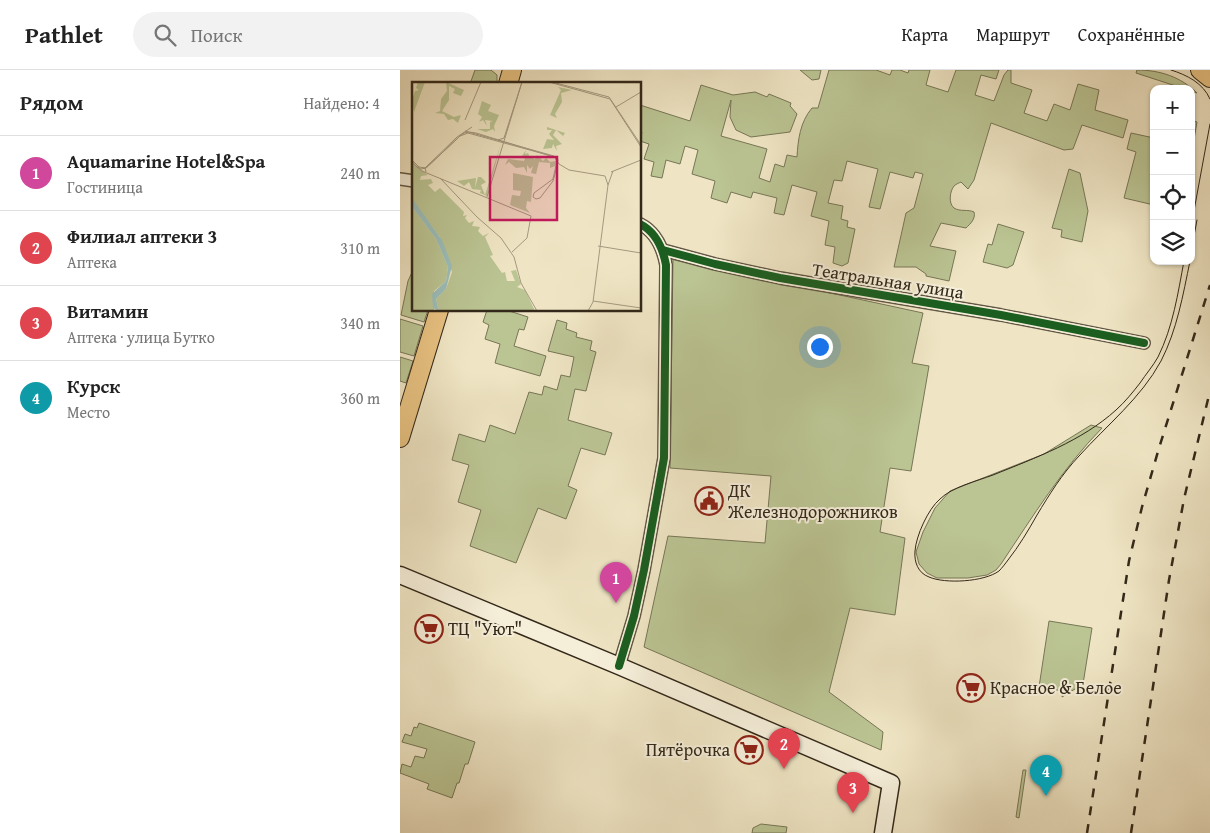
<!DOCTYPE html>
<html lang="ru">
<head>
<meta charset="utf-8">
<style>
  :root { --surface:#fff; --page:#f2f2f2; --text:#222; --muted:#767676; --line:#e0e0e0; --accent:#8f2418 }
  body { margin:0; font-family:"Gentium Book Plus",serif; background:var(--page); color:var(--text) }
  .controls { position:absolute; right:15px; top:15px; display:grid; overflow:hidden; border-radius:10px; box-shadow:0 1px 4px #0004 }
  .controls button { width:45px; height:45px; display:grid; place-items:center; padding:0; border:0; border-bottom:1px solid var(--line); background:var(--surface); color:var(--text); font:25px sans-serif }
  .you { position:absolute; left:419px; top:276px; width:18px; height:18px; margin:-12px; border:4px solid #fff; border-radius:50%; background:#1a73e8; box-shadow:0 0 0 8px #1a73e833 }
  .badge { display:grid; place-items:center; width:32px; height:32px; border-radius:50%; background:var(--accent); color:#fff; font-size:16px; font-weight:700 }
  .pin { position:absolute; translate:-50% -41px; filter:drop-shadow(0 1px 2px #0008) }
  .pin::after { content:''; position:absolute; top:26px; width:18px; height:15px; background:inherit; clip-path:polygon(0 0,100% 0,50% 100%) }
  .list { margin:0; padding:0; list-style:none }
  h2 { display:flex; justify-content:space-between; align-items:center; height:65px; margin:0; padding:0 20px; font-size:21px }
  h2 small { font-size:16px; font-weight:400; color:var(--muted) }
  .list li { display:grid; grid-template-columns:32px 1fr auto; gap:15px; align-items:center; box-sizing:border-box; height:75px; padding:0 20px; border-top:1px solid var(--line) }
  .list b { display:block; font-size:19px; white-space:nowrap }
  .list p { margin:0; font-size:16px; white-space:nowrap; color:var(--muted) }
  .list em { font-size:16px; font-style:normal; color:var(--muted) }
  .icon { flex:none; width:28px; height:28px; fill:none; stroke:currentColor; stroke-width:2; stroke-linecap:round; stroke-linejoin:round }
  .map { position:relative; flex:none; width:810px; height:763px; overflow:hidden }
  header { display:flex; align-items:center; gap:30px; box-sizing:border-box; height:70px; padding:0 25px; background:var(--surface); border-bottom:1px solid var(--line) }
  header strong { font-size:24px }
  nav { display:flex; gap:28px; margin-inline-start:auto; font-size:18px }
  .search { width:350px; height:45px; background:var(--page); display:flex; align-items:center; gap:12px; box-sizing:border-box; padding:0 18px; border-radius:28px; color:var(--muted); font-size:19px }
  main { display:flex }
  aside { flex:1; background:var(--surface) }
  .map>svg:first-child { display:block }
  .green { fill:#bbc493; stroke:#777656 }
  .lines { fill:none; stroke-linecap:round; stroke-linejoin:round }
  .minor-casing { stroke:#625744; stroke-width:14 }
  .secondary-casing { stroke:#332819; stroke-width:19 }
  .primary-casing { stroke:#332819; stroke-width:20 }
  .minor { stroke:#f5eed9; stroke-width:11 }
  .secondary { stroke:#f5eed9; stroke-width:16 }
  .primary { stroke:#e8c282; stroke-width:18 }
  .tram { stroke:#332819; stroke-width:1 }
  .rail { stroke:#332819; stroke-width:2.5; stroke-dasharray:9 9; stroke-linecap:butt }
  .cycleway-casing { stroke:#f5eed9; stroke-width:11 }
  .cycleway { stroke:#1b5e20; stroke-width:8 }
  .labels { text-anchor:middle; stroke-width:4; stroke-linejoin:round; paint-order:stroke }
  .street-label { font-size:18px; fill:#332819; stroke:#f5eed9 }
  .poi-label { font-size:18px; fill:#332819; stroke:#f5eed9; text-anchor:start }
  .inset-road { fill:none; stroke:#a49980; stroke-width:1 }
  .view { fill:#c2185b; fill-opacity:0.15; stroke:#c2185b; stroke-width:2.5 }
  .inset-edge { fill:none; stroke:#332819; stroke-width:2.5 }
</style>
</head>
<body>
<header>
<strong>Pathlet</strong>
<div class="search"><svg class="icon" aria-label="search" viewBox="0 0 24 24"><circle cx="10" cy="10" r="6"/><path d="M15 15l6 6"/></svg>Поиск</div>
<nav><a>Карта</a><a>Маршрут</a><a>Сохранённые</a></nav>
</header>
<main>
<aside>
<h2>Рядом<small>Найдено: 4</small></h2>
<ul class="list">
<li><span class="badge" style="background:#d1479c">1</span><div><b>Aquamarine Hotel&amp;Spa</b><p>Гостиница</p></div><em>240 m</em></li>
<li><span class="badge" style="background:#e0444e">2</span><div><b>Филиал аптеки 3</b><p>Аптека</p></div><em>310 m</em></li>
<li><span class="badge" style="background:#e0444e">3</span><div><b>Витамин</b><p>Аптека · улица Бутко</p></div><em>340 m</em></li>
<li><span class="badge" style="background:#0f9aa8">4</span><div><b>Курск</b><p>Место</p></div><em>360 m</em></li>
</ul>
</aside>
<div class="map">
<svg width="810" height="763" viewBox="0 0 810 763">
  <rect width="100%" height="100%" fill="#efe5c4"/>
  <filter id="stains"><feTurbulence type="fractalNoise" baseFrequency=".004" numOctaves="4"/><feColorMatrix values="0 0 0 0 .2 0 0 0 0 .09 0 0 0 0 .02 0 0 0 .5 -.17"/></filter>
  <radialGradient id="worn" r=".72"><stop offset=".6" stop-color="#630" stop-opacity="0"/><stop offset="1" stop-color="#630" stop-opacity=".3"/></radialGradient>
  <!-- green -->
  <g class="green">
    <path d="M75 0H91L97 5V14H70Z"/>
    <path d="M400 0H421L419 9 412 10Z"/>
    <path d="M429 0H476L490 5 492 0H500L508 3 509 0H530L526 15 548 22 556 0H599L596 9 581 5 575 25 594 31 604 5 608 0H611V13L632 20 624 43 647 51 654 34 670 40 678 14 699 20 695 40 728 50 723 68 682 55 673 79 664 80 591 53 574 110 568 119 561 112C559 113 556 114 554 116 550 121 548 133 554 138 560 142 568 139 574 142 576 149 570 154 566 158L541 153 530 176 556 181 549 211 526 206V204L516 197H494L506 143 514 138 523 104 515 102 513 108 490 102 480 139 469 137 478 99 447 91 442 111 434 110 428 133 443 136 441 149 448 151 447 157 455 159 448 193 442 196 433 193 435 177 425 175 429 151 411 146 417 122 392 115 384 145 374 143 377 128 353 122 351 128 331 122 327 133 311 128 315 111 292 104 298 80 285 76 280 94 266 90 262 108 251 106 254 92 244 89 249 74 240 71 242 62 240 61V35L290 51 301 15 333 25 355 22 367 27 369 24 391 33 390 36 397 44 390 62 351 67 336 60 330 47 331 30 321 66 367 79 359 108 370 112 375 94 384 97 387 85 397 87C398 70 400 52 412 38H418Z"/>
    <path d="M737 0C760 0 781 7 797 23L791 21V19H785L736 3Z"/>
    <path d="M791 50 797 52 791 86Z"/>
    <path d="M731 63 754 68V135L724 128 736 82 727 79Z"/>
    <path d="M669 99 680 103 688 141 682 172 661 167 662 160 652 158Z"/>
    <path d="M598 154 624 162 613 195 607 198 583 192 588 174 592 175Z"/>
    <path d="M273 189 523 243 512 293 529 296 511 401 490 398 480 462 505 468 495 545 450 538 429 622 483 662 481 680 244 577 268 466 365 473 371 406 270 398Z"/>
    <path d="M14 198V240H28L24 252 1 245 8 211Z"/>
    <path d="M87 240H106L128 247 124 260 119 259 114 276 146 286 140 306 95 293 100 274 85 269 89 255 83 252Z"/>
    <path d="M0 249 23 256 14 286 0 282Z"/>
    <path d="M157 250 167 253 166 259 177 263 176 267 192 271 190 280 196 282 186 321 175 319 168 350 212 363 205 385 181 378 168 416 177 420 166 449 138 438 116 493 70 476 81 440 58 432 69 395 52 390 59 364 85 372 90 355 115 364 129 322 142 325 144 316 157 320 161 305 170 307 174 287 148 281Z"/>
    <path d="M0 287 13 291 6 313 0 311Z"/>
    <path d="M691 355 702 358C662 399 633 446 601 494L596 500 587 505 568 508H537L527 503 519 494 516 482 523 462 535 438 550 421 644 384Z"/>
    <path d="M649 551 692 558 683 614 662 627 663 621 639 617Z"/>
    <path d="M19 653 75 672 68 694H65L59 713H57L52 728 27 719 29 714 0 703 2 694 11 697 15 686 24 688 27 679 2 672 5 664 11 666 14 657 17 658Z"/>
    <path d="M623 700H626L619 748 616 747Z"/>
    <path d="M361 754 387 757 386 763H352L353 758Z"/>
  </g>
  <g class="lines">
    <defs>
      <g id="minor">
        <path d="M0 109 14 111"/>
        <path d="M263 180 315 194 380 208 601 245 744 273"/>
        <path d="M219 596 234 546 244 500 264 388 266 195C263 179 256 162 240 154"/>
      </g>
      <path id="secondary" d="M0 505 219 596 491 713 483 763"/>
      <g id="primary">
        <path d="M800 0 810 8"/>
        <path d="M108 14 112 0"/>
        <path d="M0 368 39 240"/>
      </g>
    </defs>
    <!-- minor casing -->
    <use href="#minor" class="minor-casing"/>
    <!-- secondary casing -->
    <use href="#secondary" class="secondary-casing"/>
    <!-- primary casing -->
    <use href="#primary" class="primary-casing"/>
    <!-- minor -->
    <use href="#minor" class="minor"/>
    <!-- secondary -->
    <use href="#secondary" class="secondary"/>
    <!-- primary -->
    <use href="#primary" class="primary"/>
    <!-- tram -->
    <g class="tram">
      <path d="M771 0C787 5 803 13 810 29"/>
      <path d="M791 157 810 54"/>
      <path d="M791 182 797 150"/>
      <path d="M784 191C778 223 773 257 758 287 753 296 746 304 740 313 733 322 725 332 716 340 682 371 635 388 593 405 577 411 552 417 540 429 528 439 516 466 515 481 514 492 518 503 529 507 545 514 584 512 599 501 602 498 605 494 608 490 619 476 628 461 637 445 649 425 662 404 679 386 707 355 741 328 761 291 777 260 783 225 790 191"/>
    </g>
    <!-- rail -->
    <g class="rail">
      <path d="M687 763 729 491 742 437 759 378 810 215"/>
      <path d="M731 763 769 510 784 429 810 321"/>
    </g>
    <defs>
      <g id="cycleway">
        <path d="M263 180 315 194 380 208 601 245 744 273"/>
        <path d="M219 596 234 546 244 500 264 388 266 195C263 179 256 162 240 154"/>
      </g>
    </defs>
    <!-- cycleway casing -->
    <use href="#cycleway" class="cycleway-casing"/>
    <!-- cycleway -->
    <use href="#cycleway" class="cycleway"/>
  </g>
  <!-- icons -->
  <defs>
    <symbol id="civic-ring" viewBox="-11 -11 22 22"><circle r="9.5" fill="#f5eed9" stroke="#8f2418" stroke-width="1.5"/><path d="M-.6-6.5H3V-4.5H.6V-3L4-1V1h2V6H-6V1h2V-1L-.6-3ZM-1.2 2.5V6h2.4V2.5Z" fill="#8f2418"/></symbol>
    <symbol id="supermarket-ring" viewBox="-11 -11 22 22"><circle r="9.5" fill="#f5eed9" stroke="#8f2418" stroke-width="1.5"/><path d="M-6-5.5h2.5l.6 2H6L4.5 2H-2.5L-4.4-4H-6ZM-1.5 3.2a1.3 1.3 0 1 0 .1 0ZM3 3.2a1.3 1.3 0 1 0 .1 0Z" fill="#8f2418"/></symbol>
  </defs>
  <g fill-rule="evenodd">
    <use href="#civic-ring" x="293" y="415" width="32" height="32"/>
    <use href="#supermarket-ring" x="13" y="543" width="32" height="32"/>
    <use href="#supermarket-ring" x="555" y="602" width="32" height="32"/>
    <use href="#supermarket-ring" x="333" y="664" width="32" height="32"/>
  </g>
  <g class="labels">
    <!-- street labels -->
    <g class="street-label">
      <text transform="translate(488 211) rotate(9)" y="6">Театральная улица</text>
    </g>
    <!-- poi labels -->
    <g class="poi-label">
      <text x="328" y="427">ДК<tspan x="328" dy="21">Железнодорожников</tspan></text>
      <text x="48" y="565">ТЦ "Уют"</text>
      <text x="590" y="624">Красное &amp; Белое</text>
      <text x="330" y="686" text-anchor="end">Пятёрочка</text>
    </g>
  </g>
  <!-- overview -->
  <g transform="translate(12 12)">
    <rect width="229" height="229" fill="#efe5c4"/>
    <path d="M6 0H13L2 30 0 18 3 9 7 8 4 6ZM34 0 52 8 49 14 41 11 43 7 37 4V18L30 29 42 35 49 33 46 41 41 37 36 38 32 32 23 31 28 29 29 17 35 9ZM146 5 160 8 149 11 150 20 143 32 145 36 138 33 149 8ZM70 19 79 23 76 29 87 33 82 44 83 50 81 47 74 50 65 47H78V40L81 39 73 38 75 44 71 38 67 40 70 35 66 32ZM135 45 153 51 151 54 144 48 141 53 150 62 144 64 145 69 141 62 140 66 131 67 135 57 142 58 137 52 140 48H135ZM89 61 75 114 68 111 69 108 60 107 57 100 52 104 45 99 64 96 63 106 66 95H69L74 100 69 103 73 113ZM114 68 113 72 116 71 118 75 123 77 125 73 131 79 134 76 138 80 144 79 143 84 138 86V81L127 80 124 92 119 91 121 84 118 87 115 83V91L112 85 104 86 97 80 93 83 96 77 112 79 113 76 110 74ZM0 82 16 93 9 94 8 98 19 97 21 101 16 103 23 110 28 106 52 130 51 134 55 133 53 136 57 141 62 139 60 144 68 145 66 149 71 154 77 151 73 155 81 173 78 174 90 191 93 190 95 199H103L99 189 104 188 109 202 105 205 113 208 123 229H27L24 217 34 207 40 190 28 155 1 119ZM101 91 121 95 119 120 115 119 114 126 118 131 98 123 100 113 108 114 109 109 101 108ZM0 125 24 157 36 185 34 199 22 209V229H0Z" fill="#bbc493"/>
    <path d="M0 116 30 158 40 184 34 207 24 217 27 229 21 226 20 212 34 199 36 185 24 157 0 125Z" fill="#9bbeba"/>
    <path class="inset-road" d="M137 0 198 17 229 65M140 0 197 15 229 63M204 25 229 10M53 38 69 0M53 49 142 74 147 82 157 88 193 94 196 103M86 58 92 56 110 0M0 78 7 85 14 86 48 54 52 51 57 50 64 51 142 75 145 76 146 78 143 92 141 99 128 116 124 117 121 115 122 111 141 97 145 79 143 75 56 51 48 54 14 86 9 87 4 84 0 79M0 81 10 89 119 134 115 156 100 170M14 90 13 86 45 55 60 45M199 90 229 78M28 96 65 135 89 156 102 175 109 201 125 229M75 115 110 0M186 164 229 171M181 219 229 226M176 229 181 220 196 103 201 89"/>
    <path class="view" d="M78 75H145V138H78Z"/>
    <rect width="229" height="229" class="inset-edge"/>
  </g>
  <rect width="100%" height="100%" filter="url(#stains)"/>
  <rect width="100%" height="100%" fill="url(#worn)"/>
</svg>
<div class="controls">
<button>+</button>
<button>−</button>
<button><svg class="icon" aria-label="locate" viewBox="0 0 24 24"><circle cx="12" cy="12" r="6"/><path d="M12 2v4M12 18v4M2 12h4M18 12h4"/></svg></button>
<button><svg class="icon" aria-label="layers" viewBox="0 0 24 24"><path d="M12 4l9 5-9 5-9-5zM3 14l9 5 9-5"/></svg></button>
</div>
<div class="you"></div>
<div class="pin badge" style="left:216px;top:533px;background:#d1479c">1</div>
<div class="pin badge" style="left:384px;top:699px;background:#e0444e">2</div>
<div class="pin badge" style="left:453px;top:743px;background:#e0444e">3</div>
<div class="pin badge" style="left:646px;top:726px;background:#0f9aa8">4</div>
</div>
</main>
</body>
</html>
